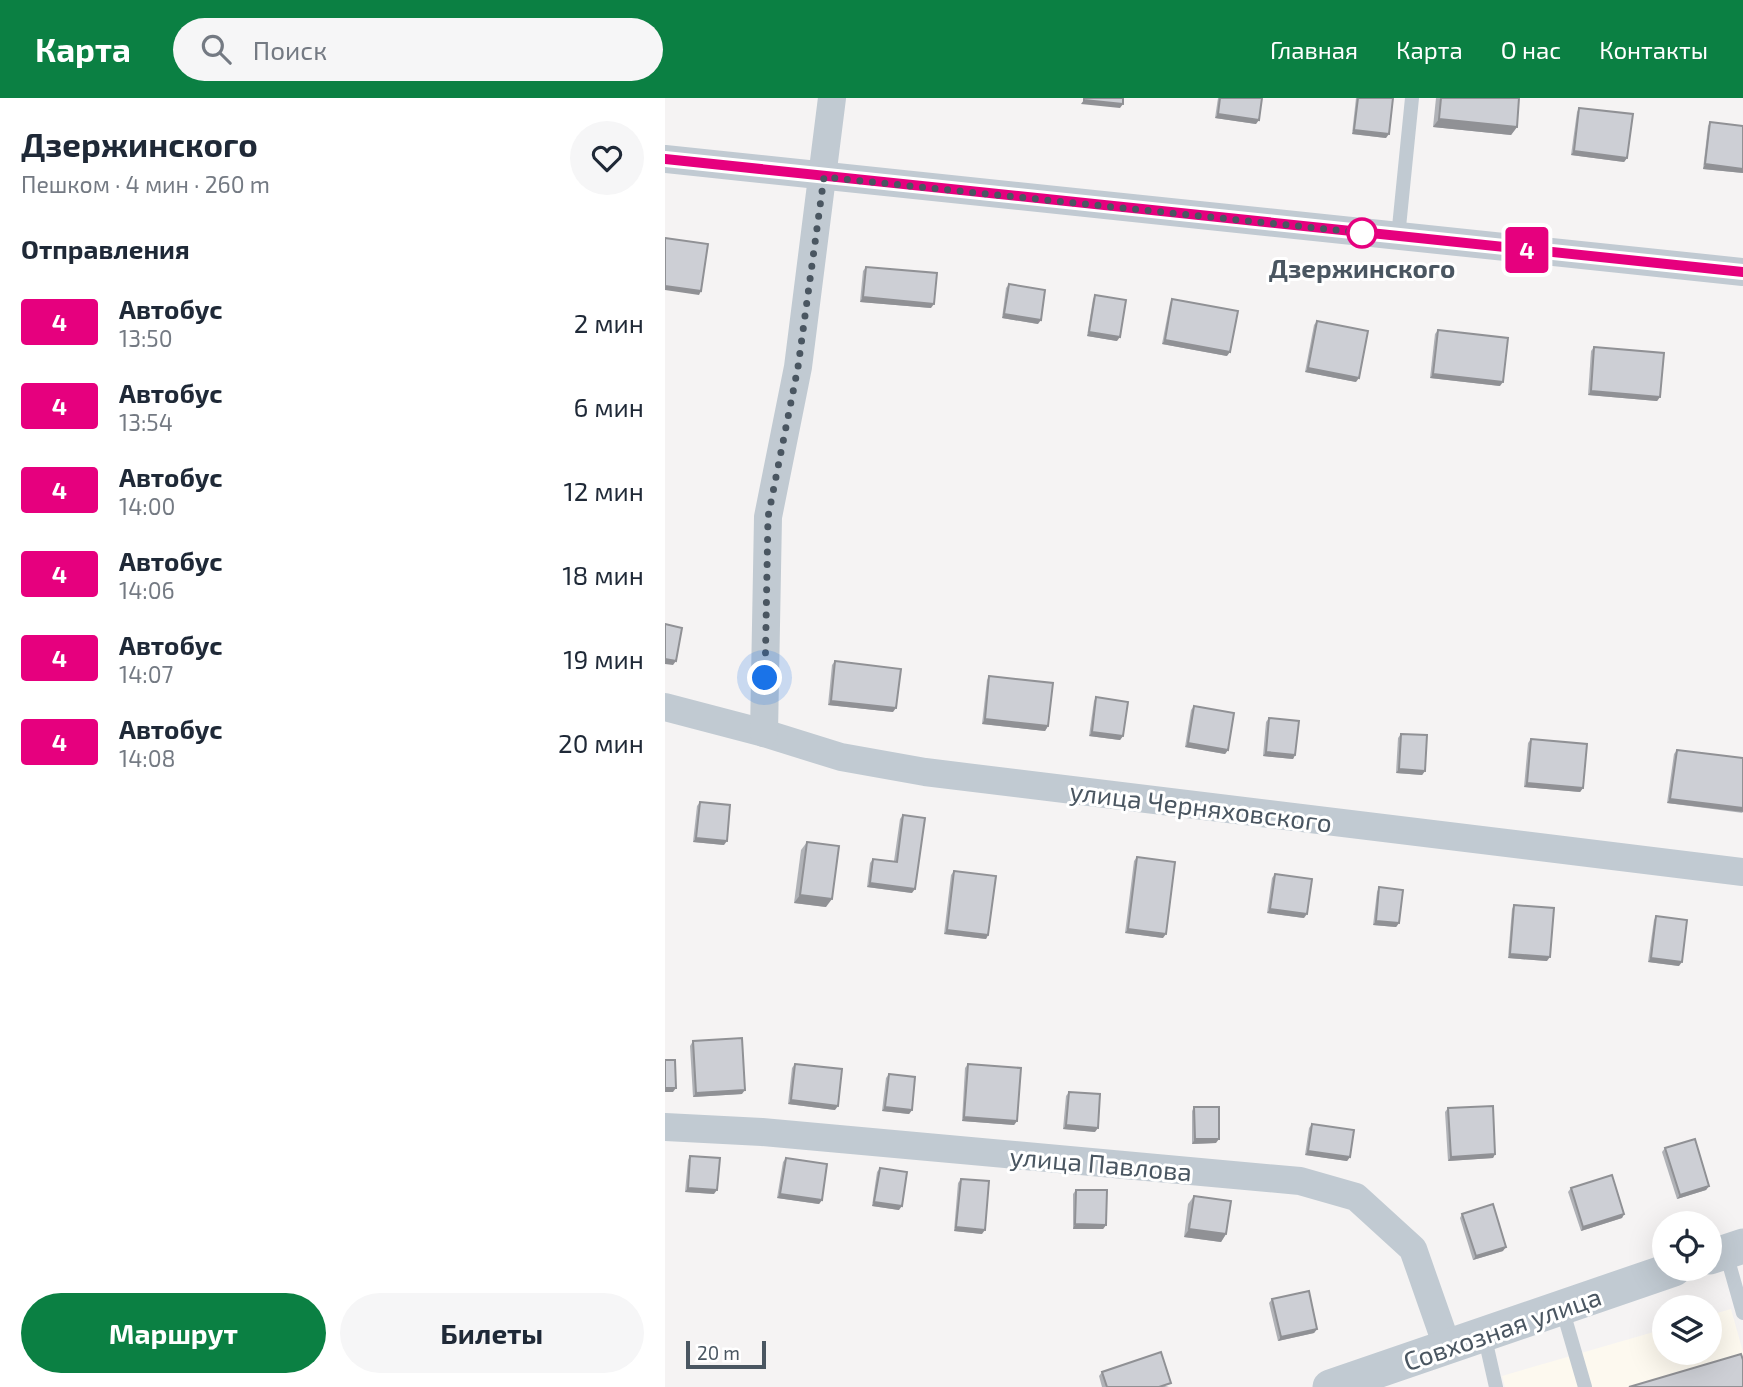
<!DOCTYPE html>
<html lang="ru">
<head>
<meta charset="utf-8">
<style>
  :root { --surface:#fff; --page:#f6f6f7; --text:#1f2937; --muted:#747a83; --accent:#0b8043 }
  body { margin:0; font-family:"Exo 2",sans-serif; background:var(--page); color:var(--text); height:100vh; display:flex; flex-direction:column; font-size:26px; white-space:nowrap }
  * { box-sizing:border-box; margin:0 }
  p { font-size:23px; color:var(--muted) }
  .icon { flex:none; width:38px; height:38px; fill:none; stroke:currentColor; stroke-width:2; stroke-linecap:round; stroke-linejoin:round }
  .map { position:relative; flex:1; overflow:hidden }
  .panel { display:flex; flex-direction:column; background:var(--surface); width:665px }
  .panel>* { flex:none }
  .badge { padding:0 14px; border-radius:5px; font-size:24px; line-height:46px }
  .fabs { position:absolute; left:987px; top:1113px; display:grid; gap:14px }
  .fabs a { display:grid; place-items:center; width:70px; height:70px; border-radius:50%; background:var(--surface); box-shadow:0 7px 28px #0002; font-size:35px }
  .scale { position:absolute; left:21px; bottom:18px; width:80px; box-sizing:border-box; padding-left:7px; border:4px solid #4a5661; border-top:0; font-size:19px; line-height:24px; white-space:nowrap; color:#4a5661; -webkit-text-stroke:5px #fff; paint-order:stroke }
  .you { position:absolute; width:35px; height:35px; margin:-18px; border:5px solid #fff; border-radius:50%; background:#1a73e8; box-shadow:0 0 0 10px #1a73e833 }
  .map>.badge { position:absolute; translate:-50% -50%; box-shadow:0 0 0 4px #fff }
  h2 { padding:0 21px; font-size:26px; line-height:63px }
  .round { display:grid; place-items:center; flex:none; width:74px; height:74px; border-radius:37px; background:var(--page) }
  .headline { display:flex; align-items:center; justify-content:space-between; height:119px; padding:0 21px }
  h1 { font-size:33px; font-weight:700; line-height:52px }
  .primary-button { display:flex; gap:14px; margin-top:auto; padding:14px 21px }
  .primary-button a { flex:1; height:80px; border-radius:42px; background:var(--accent); color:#fff; font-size:28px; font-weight:700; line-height:80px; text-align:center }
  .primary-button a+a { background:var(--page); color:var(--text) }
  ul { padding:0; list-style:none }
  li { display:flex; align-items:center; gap:21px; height:84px; padding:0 21px }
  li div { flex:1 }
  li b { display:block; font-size:26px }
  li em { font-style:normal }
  li .badge { min-width:77px; font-weight:700; text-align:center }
  header { display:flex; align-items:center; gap:42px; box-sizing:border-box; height:98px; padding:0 35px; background:var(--accent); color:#fff }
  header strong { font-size:33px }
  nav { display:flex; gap:38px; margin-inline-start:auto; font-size:24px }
  .search { width:490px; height:63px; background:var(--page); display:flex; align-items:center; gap:18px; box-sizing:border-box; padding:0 24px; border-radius:38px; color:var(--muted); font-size:26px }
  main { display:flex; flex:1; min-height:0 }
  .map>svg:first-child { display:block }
  .commercial { fill:#fdf9ef }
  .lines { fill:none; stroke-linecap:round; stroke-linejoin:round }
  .service { stroke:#c1cad2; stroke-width:14 }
  .minor { stroke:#c1cad2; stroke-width:28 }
  .tertiary { stroke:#c1cad2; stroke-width:35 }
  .wall { fill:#b0b2b7 }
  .shaded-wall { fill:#909195 }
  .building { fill:#cdcfd5; stroke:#909195; stroke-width:2 }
  .line-casing { stroke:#fff; stroke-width:16 }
  .line { stroke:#e6007e; stroke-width:10 }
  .walk { stroke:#4a5661; stroke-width:7; stroke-dasharray:0 12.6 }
  .stop-dot { fill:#fff; stroke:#e6007e; stroke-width:3.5 }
  .labels { text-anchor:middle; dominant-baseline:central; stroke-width:6; stroke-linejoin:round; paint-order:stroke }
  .stop-label { font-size:26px; font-weight:bold; fill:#4a5661; stroke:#fff }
  .street-label { font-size:26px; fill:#4a5661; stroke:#fff }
</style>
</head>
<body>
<header>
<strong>Карта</strong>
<div class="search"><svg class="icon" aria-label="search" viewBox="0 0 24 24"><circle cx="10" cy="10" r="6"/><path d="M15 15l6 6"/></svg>Поиск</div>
<nav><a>Главная</a><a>Карта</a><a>О нас</a><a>Контакты</a></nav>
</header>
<main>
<section class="panel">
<div class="headline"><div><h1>Дзержинского</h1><p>Пешком · 4 мин · 260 m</p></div><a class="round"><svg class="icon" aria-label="heart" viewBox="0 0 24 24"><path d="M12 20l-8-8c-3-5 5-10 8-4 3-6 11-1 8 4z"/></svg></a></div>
<h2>Отправления</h2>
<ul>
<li><span class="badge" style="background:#e6007e;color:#fff">4</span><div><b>Автобус</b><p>13:50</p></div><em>2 мин</em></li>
<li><span class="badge" style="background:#e6007e;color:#fff">4</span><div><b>Автобус</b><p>13:54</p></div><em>6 мин</em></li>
<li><span class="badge" style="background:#e6007e;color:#fff">4</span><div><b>Автобус</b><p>14:00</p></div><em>12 мин</em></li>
<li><span class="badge" style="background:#e6007e;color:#fff">4</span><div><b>Автобус</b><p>14:06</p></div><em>18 мин</em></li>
<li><span class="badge" style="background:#e6007e;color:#fff">4</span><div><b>Автобус</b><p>14:07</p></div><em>19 мин</em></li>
<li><span class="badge" style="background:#e6007e;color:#fff">4</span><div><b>Автобус</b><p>14:08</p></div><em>20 мин</em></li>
</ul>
<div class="primary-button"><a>Маршрут</a><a>Билеты</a></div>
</section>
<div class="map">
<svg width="1078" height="1289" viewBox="0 0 1078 1289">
  <rect width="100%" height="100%" fill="#f5f3f3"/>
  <path class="commercial" d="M1066,1211L1078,1254V1289H840L837,1278L999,1231V1255H1045V1217Z"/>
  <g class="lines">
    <g class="service">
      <path d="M733,139L747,0"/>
      <path d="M1061,1155L1078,1215"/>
      <path d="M897,1210L920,1289"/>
      <path d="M819,1236L831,1289"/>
    </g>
    <g class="minor">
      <path d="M0,61L1078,174"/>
      <path d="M0,609L99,635L176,659L260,674L1078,774"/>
      <path d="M99,635L103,419L133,269L167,0"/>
      <path d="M0,1029L97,1034L635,1083L691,1099L748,1151L782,1248"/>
    </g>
    <g class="tertiary">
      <path d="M1045,1159L1078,1148"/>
      <path d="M665,1289L1009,1171"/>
    </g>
  </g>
  <g class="wall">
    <path d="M553,0H597L591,26L550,20Z"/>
    <path d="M691,0H728L721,40L687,36Z"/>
    <path d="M771,0H854L852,29L846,37L768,29Z"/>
    <path d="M914,10L962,60L959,64L906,57L912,14Z"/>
    <path d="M1045,24L1078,28V75L1038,71L1043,28Z"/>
    <path d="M201,169L266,210L195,204L198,173Z"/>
    <path d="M344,186L373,226L337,220L341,190Z"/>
    <path d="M430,197L452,243L422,238L428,201Z"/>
    <path d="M507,201L562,258L497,246L505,205Z"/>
    <path d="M652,223L691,284L640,274L649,227Z"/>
    <path d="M773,232L835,288L765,280L770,236Z"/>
    <path d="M929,249L995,299L992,303L923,297L926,253Z"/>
    <path d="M170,563L228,614L163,607L167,567Z"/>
    <path d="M324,578L383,628L380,633L317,626L322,582Z"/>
    <path d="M431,599L458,638L455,642L424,638L429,603Z"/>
    <path d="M529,608L563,652L560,656L520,649L526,612Z"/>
    <path d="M604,620L630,657L628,661L598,658L601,624Z"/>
    <path d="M736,636L760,673L757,677L731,675L733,640Z"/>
    <path d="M866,641L918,690L915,694L859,689L863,645Z"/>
    <path d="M1012,652L1078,715L1002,705L1009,656Z"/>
    <path d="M35,704L59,747L28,744L32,708Z"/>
    <path d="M238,717L247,795L202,789L205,765L208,761L229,763L235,721Z"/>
    <path d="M142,744L161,809L129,805L136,752Z"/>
    <path d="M472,759L498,840L460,835L469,763Z"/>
    <path d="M289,773L323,837L321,841L279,836L286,777Z"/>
    <path d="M610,776L639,820L602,815L607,780Z"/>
    <path d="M714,789L734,825L731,829L708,827L712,794Z"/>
    <path d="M849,807L882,863L843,860L847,811Z"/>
    <path d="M991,818L1014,868L983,864L989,822Z"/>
    <path d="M28,943L77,996L28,999L25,948Z"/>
    <path d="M130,966L170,1012L123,1006L127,970Z"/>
    <path d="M303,966L352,1023L349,1027L297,1023L300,970Z"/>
    <path d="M224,976L247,1012L244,1016L217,1013L221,980Z"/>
    <path d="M404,994L430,1034L398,1031L401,998Z"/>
    <path d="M529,1009L551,1045L527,1046V1013Z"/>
    <path d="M783,1010L830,1056L828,1060L783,1063L780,1014Z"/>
    <path d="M647,1026L685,1059L682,1063L640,1057L644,1030Z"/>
    <path d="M1000,1050L1044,1088L1041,1092L1012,1101L997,1054Z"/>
    <path d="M25,1058L49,1096L20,1094L23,1062Z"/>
    <path d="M121,1060L157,1102L154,1106L112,1100L118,1064Z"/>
    <path d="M215,1070L234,1112L207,1108L212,1074Z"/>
    <path d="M296,1081L317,1136L289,1133L293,1085Z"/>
    <path d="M906,1090L959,1116L957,1120L916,1133L903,1094Z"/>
    <path d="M411,1092L441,1127L438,1131H408V1096Z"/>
    <path d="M529,1098L561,1136L556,1144L519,1139L523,1106Z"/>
    <path d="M797,1116L838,1153L808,1162L795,1120Z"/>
    <path d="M607,1201L652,1231L649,1235L613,1243L604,1205Z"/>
    <path d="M437,1274L504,1289H437L434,1278Z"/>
  </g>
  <g class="shaded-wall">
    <path d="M419,2L458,6L455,10L416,6Z"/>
    <path d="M553,16L594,22L591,26L550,20Z"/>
    <path d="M774,21L852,29L846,37L768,29Z"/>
    <path d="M689,32L724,36L721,40L687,36Z"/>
    <path d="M909,53L962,60L959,64L906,57Z"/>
    <path d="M1040,66L1078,71V75L1038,71Z"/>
    <path d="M0,188L36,193L34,197L0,192Z"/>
    <path d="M198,199L269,206L266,210L195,204Z"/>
    <path d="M339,216L376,222L373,226L337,220Z"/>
    <path d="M424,234L455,239L452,243L422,238Z"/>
    <path d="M500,242L565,254L562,258L497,246Z"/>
    <path d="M643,270L694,280L691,284L640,274Z"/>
    <path d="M768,276L838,284L835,288L765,280Z"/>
    <path d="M926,293L995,299L992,303L923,297Z"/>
    <path d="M0,561L11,563L8,567L0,566Z"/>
    <path d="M166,603L231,610L228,614L163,607Z"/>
    <path d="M320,621L383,628L380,633L317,626Z"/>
    <path d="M427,634L458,638L455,642L424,638Z"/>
    <path d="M523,645L563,652L560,656L520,649Z"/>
    <path d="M601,654L630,657L628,661L598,658Z"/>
    <path d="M734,671L760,673L757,677L731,675Z"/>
    <path d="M862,685L918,690L915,694L859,689Z"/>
    <path d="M1005,701L1078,710V714L1002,705Z"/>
    <path d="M31,740L62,743L59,747L28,744Z"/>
    <path d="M205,785L250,791L247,795L202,789Z"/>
    <path d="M135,797L167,801L161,809L129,805Z"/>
    <path d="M605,811L642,816L639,820L602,815Z"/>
    <path d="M711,823L734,825L731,829L708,827Z"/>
    <path d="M463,831L501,836L498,840L460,835Z"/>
    <path d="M282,832L323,837L321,841L279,836Z"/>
    <path d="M845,856L885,859L882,863L843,860Z"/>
    <path d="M986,860L1017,864L1014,868L983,864Z"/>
    <path d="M0,990H11L8,994H0Z"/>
    <path d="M80,992L77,996L28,999L31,995Z"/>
    <path d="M126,1002L173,1008L170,1012L123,1006Z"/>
    <path d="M220,1009L247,1012L244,1016L217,1013Z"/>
    <path d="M299,1019L352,1023L349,1027L297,1023Z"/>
    <path d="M401,1027L433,1030L430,1034L398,1031Z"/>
    <path d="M530,1041H554L551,1045L527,1046Z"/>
    <path d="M643,1053L685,1059L682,1063L640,1057Z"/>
    <path d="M830,1056L828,1060L783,1063L786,1059Z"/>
    <path d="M1044,1088L1041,1092L1012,1101L1015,1097Z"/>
    <path d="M23,1090L52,1092L49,1096L20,1094Z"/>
    <path d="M115,1096L157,1102L154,1106L112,1100Z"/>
    <path d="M209,1104L237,1108L234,1112L207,1108Z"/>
    <path d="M959,1116L957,1120L916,1133L918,1129Z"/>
    <path d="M410,1126L441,1127L438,1131H408Z"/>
    <path d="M291,1129L320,1132L317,1136L289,1133Z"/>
    <path d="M524,1131L561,1136L556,1144L519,1139Z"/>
    <path d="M841,1149L838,1153L808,1162L811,1158Z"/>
    <path d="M652,1231L649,1235L613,1243L616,1239Z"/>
  </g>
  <g class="building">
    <path d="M419,0H458V6L419,2Z"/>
    <path d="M555,0H597L594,22L553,16Z"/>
    <path d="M693,0H728L724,36L689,32Z"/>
    <path d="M776,0H854L852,29L774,21Z"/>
    <path d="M914,10L968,16L962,60L909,53Z"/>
    <path d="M1045,24L1078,28V71L1040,66Z"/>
    <path d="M0,140L43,146L36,193L0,188Z"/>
    <path d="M201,169L272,175L269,206L198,199Z"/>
    <path d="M344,186L380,192L376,222L339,216Z"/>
    <path d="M430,197L461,202L455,239L424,234Z"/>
    <path d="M507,201L573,213L565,254L500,242Z"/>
    <path d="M652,223L703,233L694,280L643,270Z"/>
    <path d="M773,232L843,240L838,284L768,276Z"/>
    <path d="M929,249L999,255L995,299L926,293Z"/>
    <path d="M0,526L17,530L11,563L0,561Z"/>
    <path d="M170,563L236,571L231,610L166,603Z"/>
    <path d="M324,578L388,585L383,628L320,621Z"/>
    <path d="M431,599L463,604L458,638L427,634Z"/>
    <path d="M529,608L569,615L563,652L523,645Z"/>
    <path d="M604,620L634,623L630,657L601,654Z"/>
    <path d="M736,636L762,637L760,673L734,671Z"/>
    <path d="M866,641L922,646L918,690L862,685Z"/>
    <path d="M1012,652L1078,660V710L1005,701Z"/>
    <path d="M35,704L65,707L62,743L31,740Z"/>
    <path d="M238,717L260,720L250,791L205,785L208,761L232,764Z"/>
    <path d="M142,744L174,748L167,801L135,797Z"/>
    <path d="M472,759L510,764L501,836L463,831Z"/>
    <path d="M289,773L331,778L323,837L282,832Z"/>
    <path d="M610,776L647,781L642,816L605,811Z"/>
    <path d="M714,789L738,792L734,825L711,823Z"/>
    <path d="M849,807L889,810L885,859L845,856Z"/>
    <path d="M991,818L1022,822L1017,864L986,860Z"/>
    <path d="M77,940L80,992L31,995L28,943Z"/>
    <path d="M0,962H10L11,990H0Z"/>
    <path d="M130,966L177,971L173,1008L126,1002Z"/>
    <path d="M303,966L356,970L352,1023L299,1019Z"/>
    <path d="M224,976L250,979L247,1012L220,1009Z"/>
    <path d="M404,994L435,996L433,1030L401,1027Z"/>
    <path d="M828,1008L830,1056L786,1059L783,1010Z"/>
    <path d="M529,1009H554V1041H530Z"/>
    <path d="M647,1026L689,1032L685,1059L643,1053Z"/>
    <path d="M1030,1041L1044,1088L1015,1097L1000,1050Z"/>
    <path d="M25,1058L55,1060L52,1092L23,1090Z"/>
    <path d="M121,1060L162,1066L157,1102L115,1096Z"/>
    <path d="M215,1070L242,1074L237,1108L209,1104Z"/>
    <path d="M947,1077L959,1116L918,1129L906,1090Z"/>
    <path d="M296,1081L324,1083L320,1132L291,1129Z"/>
    <path d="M411,1092H442L441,1127L410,1126Z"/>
    <path d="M529,1098L566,1103L561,1136L524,1131Z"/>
    <path d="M828,1106L841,1149L811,1158L797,1116Z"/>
    <path d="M644,1193L652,1231L616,1239L607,1201Z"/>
    <path d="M496,1254L506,1285L494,1289H442L437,1274Z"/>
    <path d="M1076,1256L1078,1262V1289H964Z"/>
  </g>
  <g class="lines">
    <g class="line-casing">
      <path id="line" d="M0,61L1078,174"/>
    </g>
    <use href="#line" class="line"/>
    <path class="walk" d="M100,580L103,419L133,269L159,79L700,135H697"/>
  </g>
  <circle class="stop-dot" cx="697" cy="135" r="14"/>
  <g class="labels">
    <g class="stop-label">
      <text x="697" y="169">Дзержинского</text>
    </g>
    <g class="street-label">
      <text transform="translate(536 708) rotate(7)">улица Черняховского</text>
      <text transform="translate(436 1065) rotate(5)">улица Павлова</text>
      <text transform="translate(837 1230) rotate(-19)">Совхозная улица</text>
    </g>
  </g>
</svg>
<div class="fabs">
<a><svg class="icon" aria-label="locate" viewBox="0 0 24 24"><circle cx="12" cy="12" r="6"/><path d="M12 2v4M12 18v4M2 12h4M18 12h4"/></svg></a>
<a><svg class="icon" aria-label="layers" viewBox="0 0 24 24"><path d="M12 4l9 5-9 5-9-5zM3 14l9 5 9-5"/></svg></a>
</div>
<div class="scale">20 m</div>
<div class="you" style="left:100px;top:580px"></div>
<b class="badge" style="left:862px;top:152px;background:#e6007e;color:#fff">4</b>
</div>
</main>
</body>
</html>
